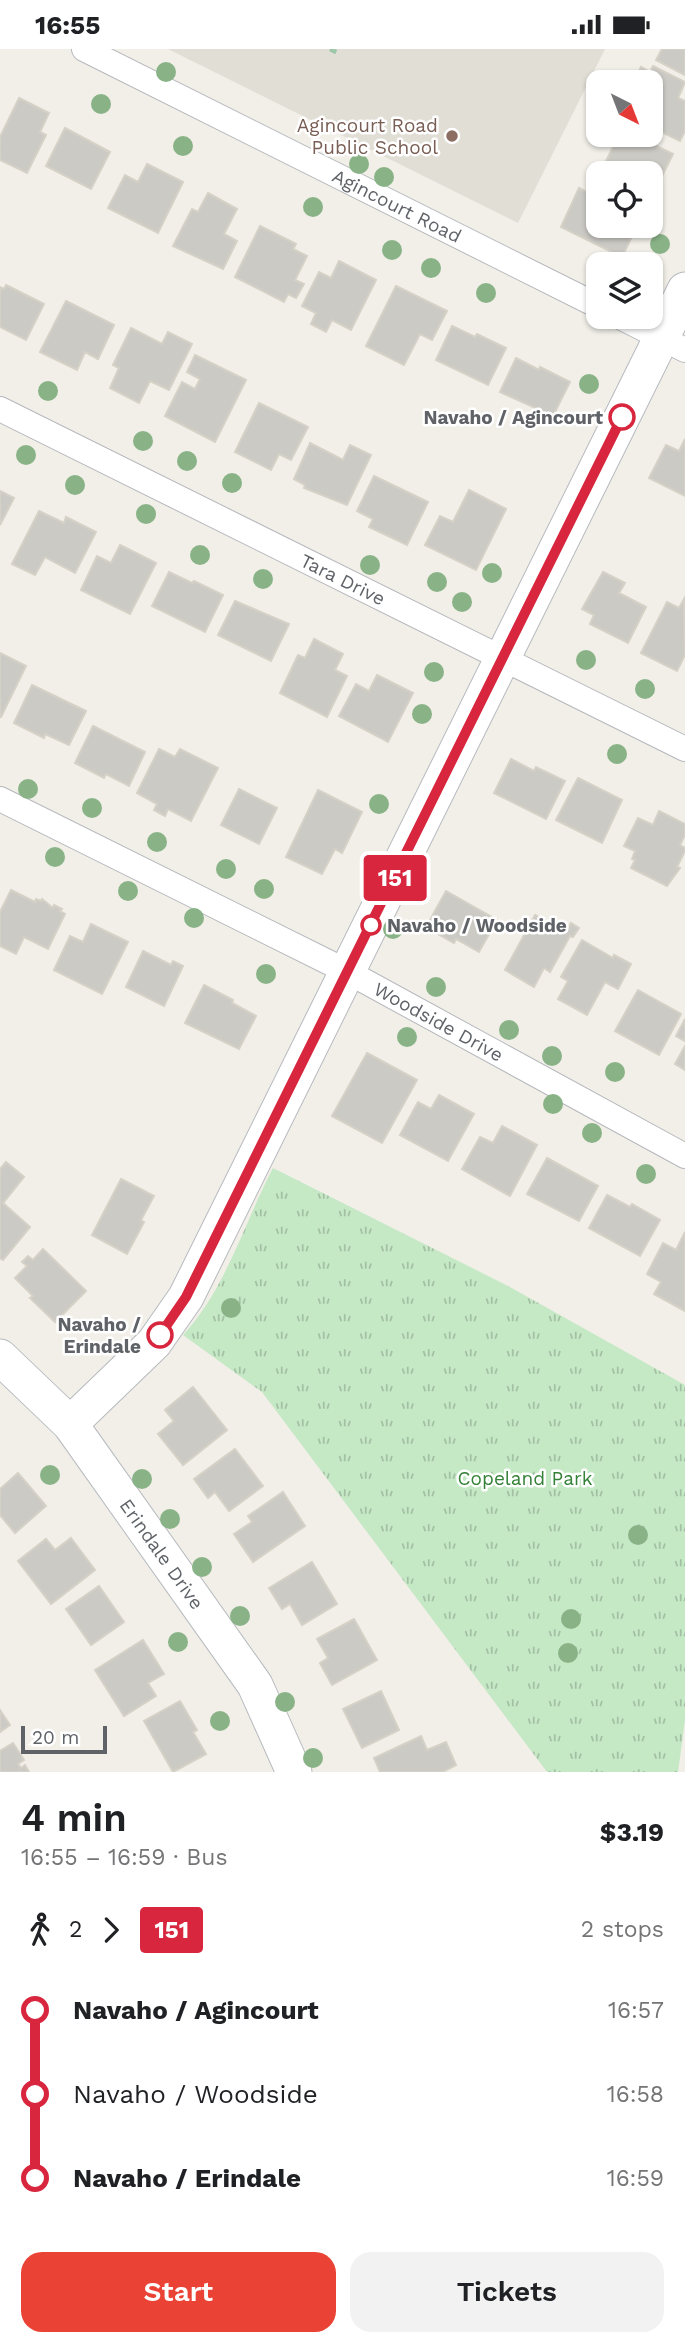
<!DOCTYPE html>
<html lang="en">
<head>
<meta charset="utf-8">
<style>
  :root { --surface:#fff; --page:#f2f2f2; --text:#202124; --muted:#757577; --accent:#ea4335 }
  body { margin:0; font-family:"Work Sans",sans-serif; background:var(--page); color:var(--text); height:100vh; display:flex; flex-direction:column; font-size:26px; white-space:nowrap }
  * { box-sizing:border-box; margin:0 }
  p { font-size:23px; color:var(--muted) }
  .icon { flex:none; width:38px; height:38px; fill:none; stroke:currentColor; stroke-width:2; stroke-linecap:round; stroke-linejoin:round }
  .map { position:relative; height:1723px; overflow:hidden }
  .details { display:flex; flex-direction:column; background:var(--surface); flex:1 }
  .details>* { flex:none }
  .badge { padding:0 14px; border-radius:5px; font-size:24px; line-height:46px }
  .needle { width:46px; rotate:138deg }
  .tools { position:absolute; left:586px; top:21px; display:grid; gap:14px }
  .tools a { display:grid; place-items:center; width:77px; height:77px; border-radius:14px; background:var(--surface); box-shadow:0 2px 5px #0004; font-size:35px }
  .scale { position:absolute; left:21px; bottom:18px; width:86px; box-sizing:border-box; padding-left:7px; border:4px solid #5f6368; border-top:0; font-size:19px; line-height:24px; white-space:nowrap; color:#5f6368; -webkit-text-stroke:5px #fff; paint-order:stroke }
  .map>.badge { position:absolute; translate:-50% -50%; box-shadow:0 0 0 4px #fff }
  .legs { display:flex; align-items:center; gap:10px; height:77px; padding:0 21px; font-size:23px }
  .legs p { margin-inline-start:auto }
  .headline { display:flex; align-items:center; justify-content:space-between; height:119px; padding:0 21px }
  h1 { font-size:38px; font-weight:600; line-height:52px }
  .button { display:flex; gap:14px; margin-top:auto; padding:14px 21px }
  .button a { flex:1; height:80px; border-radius:21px; background:var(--accent); color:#fff; font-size:28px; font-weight:600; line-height:80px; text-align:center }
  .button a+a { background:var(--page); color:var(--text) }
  ul { padding:0 21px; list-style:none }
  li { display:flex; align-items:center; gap:24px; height:84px; font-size:26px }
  li i { display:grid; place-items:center; width:10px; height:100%; margin:0 9px; background:currentColor }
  li i::after { content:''; width:18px; height:18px; margin:-9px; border:5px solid; border-radius:50%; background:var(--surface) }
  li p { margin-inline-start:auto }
  li:first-child i { background:linear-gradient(#0000 50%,currentColor 0) }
  li:last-child i { background:linear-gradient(currentColor 50%,#0000 0) }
  .status { display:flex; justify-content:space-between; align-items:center; height:49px; padding:0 35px; background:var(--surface); direction:ltr }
  .status svg { height:19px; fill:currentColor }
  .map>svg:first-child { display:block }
  .education { fill:#e1ded6 }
  .park { fill:url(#park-tufts) }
  .building { fill:#cccac5; stroke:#d6d1c6; stroke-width:2 }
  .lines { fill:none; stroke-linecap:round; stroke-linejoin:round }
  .street-casing { stroke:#b5b8bc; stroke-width:26 }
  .secondary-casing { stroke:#b6babf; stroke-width:37 }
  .path { stroke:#9cc7a9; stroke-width:4.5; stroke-dasharray:7 3.5; stroke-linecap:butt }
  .street { stroke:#fff; stroke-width:24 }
  .secondary { stroke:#fff; stroke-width:35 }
  .tree { fill:#89b387 }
  .line-1-casing { stroke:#fff; stroke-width:16 }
  .line-1 { stroke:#d7263d; stroke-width:10 }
  .education-dot { fill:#8d6e63; stroke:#fff; stroke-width:2.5 }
  .stop-1-dot { fill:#fff; stroke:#d7263d; stroke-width:3.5 }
  .labels { text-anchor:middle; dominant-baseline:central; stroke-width:5; stroke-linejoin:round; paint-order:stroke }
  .education-label { font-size:19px; fill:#785e54; stroke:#fff; text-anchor:end }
  .street-label { font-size:19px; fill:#5f6368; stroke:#fff }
  .stop-label { font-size:19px; font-weight:bold; fill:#5f6368; stroke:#fff; text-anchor:end }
  .park-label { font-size:19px; fill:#348238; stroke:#fff }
</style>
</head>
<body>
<div class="status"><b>16:55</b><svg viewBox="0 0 49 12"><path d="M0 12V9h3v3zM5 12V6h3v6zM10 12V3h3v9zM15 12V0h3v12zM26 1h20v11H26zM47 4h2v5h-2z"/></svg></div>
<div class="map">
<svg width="685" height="1723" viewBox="0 0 685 1723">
  <defs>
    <pattern id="park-tufts" width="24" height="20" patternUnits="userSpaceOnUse" patternTransform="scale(1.75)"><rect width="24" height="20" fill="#c5e8c5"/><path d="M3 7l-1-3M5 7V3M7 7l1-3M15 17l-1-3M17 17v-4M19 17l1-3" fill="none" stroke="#a3c0a4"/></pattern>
  </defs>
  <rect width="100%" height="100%" fill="#f1efe8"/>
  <path class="education" d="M168,0H605L518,174Z"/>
  <path class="park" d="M273,1119L508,1237L685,1336V1671L678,1723H547L262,1343L183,1286C226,1240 244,1174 273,1119Z"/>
  <g class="building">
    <path d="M662,0H685V26L656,11Z"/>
    <path d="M653,17L685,33L678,49L685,52V82L680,92L651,78V33H645L646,31L637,26L641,18L650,23Z"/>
    <path d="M19,49L49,64L40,83L46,86L27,124L0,111V88Z"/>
    <path d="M65,79L110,103L91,140L46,117Z"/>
    <path d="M634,86L673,105L651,149V124H600L617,90L629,96Z"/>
    <path d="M147,115L183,133L158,184L108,159L125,126L138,133Z"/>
    <path d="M579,139L598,149V177H637L622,208L561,178Z"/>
    <path d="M208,144L237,160L224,185L237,192L223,220L173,197L192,160L198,163Z"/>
    <path d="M260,177L296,195L293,200L307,207L295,231L304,235L296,249L288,245L284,253L235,228Z"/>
    <path d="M339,212L376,231L351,281L332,271L326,283L311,275L316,264L302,257L319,223L331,229Z"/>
    <path d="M6,236L44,255L26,291L0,278V238L4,240Z"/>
    <path d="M396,237L447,262L432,291L420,285L404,316L366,297Z"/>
    <path d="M66,252L114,276L98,310L85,303L77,321L40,303Z"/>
    <path d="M452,277L475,288L477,285L506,299L488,336L436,311Z"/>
    <path d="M131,279L162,295L168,283L192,295L169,341L150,332L139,354L110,339L119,319L113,316Z"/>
    <path d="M195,306L246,331L215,393L165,367L182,333L195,340L200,330L187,323Z"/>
    <path d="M516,309L539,321L540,318L570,333L553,367L500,343Z"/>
    <path d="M259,354L308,378L291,411L279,405L271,421L235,403Z"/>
    <path d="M685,390V447L649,429L666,396L679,402Z"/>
    <path d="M310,394L343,411L350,396L371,406L347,456L304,439L305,436L294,430Z"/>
    <path d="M374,427L428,453L407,496L369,478L373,470L357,462Z"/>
    <path d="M469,441L506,460L476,521L425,496L440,467L453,473Z"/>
    <path d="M0,442L14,449L0,476Z"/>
    <path d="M39,462L64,474L66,468L96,483L75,524L45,508L35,526L12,515Z"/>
    <path d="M120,496L156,514L130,565L81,541L97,507L111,514Z"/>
    <path d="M169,523L192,534L194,532L223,546L205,583L152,557Z"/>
    <path d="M603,523L625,534L619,544L646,558L628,594L590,575L594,566L582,560Z"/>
    <path d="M684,550L685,606L677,622L641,604L667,553L679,559Z"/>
    <path d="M235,552L289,575L271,612L218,586Z"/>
    <path d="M314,590L343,605L335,621L347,627L327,668L280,644L298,606L305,609Z"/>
    <path d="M0,604L26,617L1,668H0Z"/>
    <path d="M377,626L413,644L388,693L339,667L356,635L369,642Z"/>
    <path d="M32,636L86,662L69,696L45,685L44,689L14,674Z"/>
    <path d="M93,677L145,703L129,737L106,725L104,729L75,714Z"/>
    <path d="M159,700L175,708L180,700L218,719L191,772L168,760L165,767L154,761L157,755L137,744Z"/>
    <path d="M511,710L534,722L536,718L565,732L546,770L494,744Z"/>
    <path d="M578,729L622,751L602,794L556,771Z"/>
    <path d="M239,740L277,759L259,795L221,776Z"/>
    <path d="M318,741L362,763L342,804L335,800L322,825L286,808Z"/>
    <path d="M659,762L685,775V786L680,796L685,799V802L677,818L680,819L667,837L631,819L635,811L632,810L635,802L624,797L638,769L653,776Z"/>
    <path d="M11,841L35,853L36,850L41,852L42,850L53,859L54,856L62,860L60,862L65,865L48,900L24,888L16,905L0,897V863Z"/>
    <path d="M446,842L497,871L479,903L456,890L454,894L426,878Z"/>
    <path d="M535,866L566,883L571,874L579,879L573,888L570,887L550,923L544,919L534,938L505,921Z"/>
    <path d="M91,875L128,893L102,945L54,921L70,887L83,893Z"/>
    <path d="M582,891L613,909L614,906L631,915L618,940L605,933L587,966L558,950L568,932L561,928Z"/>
    <path d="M143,902L171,916L173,912L183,917L164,957L126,938Z"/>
    <path d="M204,936L233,951L232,954L256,967L239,1000L185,974Z"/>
    <path d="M638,941L681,965L659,1006L615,982Z"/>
    <path d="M685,970V992L676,987Z"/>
    <path d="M685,997V1021L675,1015Z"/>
    <path d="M367,1004L417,1031L382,1094L332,1067Z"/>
    <path d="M439,1046L474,1065L448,1112L400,1086L418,1053L431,1060Z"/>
    <path d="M502,1077L537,1096L510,1147L462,1120L480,1088L493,1094Z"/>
    <path d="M547,1109L598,1137L579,1172L527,1145Z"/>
    <path d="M6,1113L24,1128L3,1154L30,1178L3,1211L0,1209V1120Z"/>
    <path d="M121,1130L154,1147L141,1171L144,1173L127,1205L92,1186Z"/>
    <path d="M607,1146L630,1158L632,1155L660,1171L640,1207L589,1179Z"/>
    <path d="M685,1183V1262L654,1245L661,1233L647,1225L663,1194L676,1201Z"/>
    <path d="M43,1200L86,1242L55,1273L30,1249L33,1247L15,1229L27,1217L22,1213L28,1207L33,1211Z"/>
    <path d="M193,1338L227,1381L183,1416L158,1385L174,1372L165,1361Z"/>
    <path d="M235,1400L263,1437L229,1462L215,1443L208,1449L194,1430Z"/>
    <path d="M18,1424L46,1457L15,1484L0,1466V1440Z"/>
    <path d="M283,1443L305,1477L253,1513L234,1485L252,1473L248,1467Z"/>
    <path d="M71,1489L95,1521L51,1555L18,1512L46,1490L55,1501Z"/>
    <path d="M312,1513L337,1555L302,1576L290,1555L282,1560L269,1539Z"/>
    <path d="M99,1537L124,1573L91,1596L66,1560Z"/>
    <path d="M354,1570L377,1611L332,1636L320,1614L328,1609L317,1590Z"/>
    <path d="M143,1591L164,1625L148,1634L156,1647L124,1667L95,1621Z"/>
    <path d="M381,1642L399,1681L362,1699L343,1660Z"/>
    <path d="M180,1652L197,1681L193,1683L206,1705L173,1723L144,1672Z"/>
    <path d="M0,1661L10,1676L0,1683Z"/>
    <path d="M421,1687L427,1701L446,1693L456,1716L443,1723H380L374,1709Z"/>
    <path d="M13,1694L24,1711L18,1715L21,1719L25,1716L29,1723H0V1702Z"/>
  </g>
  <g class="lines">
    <g class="street-casing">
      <g id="street">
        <path id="s1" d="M84,0L598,257"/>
        <path d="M620,268L685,301"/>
        <path id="s2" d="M0,360L685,700"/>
        <path id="s3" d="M0,750L348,923L685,1107"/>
      </g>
    </g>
    <g class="secondary-casing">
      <g id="secondary">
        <path id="s4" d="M0,1308L70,1375L255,1636L294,1723"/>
        <path d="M70,1375L154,1294L186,1248L685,241"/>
      </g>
    </g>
    <path class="path" d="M330,0L338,4"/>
    <use href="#street" class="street"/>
    <use href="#secondary" class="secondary"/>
  </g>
  <g class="tree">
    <circle cx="166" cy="23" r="10"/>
    <circle cx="101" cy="55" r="10"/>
    <circle cx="183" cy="97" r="10"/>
    <circle cx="359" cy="115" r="10"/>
    <circle cx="384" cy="128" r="10"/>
    <circle cx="313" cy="158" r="10"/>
    <circle cx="660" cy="195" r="10"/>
    <circle cx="392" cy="201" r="10"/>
    <circle cx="431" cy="219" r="10"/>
    <circle cx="486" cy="244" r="10"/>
    <circle cx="589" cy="335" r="10"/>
    <circle cx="48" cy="342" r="10"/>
    <circle cx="143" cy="392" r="10"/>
    <circle cx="26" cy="406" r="10"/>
    <circle cx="187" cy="412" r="10"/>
    <circle cx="232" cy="434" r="10"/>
    <circle cx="75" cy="436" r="10"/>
    <circle cx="146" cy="465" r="10"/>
    <circle cx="200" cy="506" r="10"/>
    <circle cx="370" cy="516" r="10"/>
    <circle cx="492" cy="524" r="10"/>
    <circle cx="263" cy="530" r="10"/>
    <circle cx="437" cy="533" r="10"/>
    <circle cx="462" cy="553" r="10"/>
    <circle cx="586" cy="611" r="10"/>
    <circle cx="434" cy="623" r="10"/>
    <circle cx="645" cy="640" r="10"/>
    <circle cx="422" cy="665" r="10"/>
    <circle cx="617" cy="705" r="10"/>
    <circle cx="28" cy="740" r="10"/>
    <circle cx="379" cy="755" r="10"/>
    <circle cx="92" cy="759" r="10"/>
    <circle cx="157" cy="793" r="10"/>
    <circle cx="55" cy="808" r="10"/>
    <circle cx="226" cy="820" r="10"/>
    <circle cx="264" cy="840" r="10"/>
    <circle cx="128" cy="842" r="10"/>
    <circle cx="194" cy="869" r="10"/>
    <circle cx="393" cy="880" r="10"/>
    <circle cx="266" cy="925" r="10"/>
    <circle cx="436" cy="938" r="10"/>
    <circle cx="509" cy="981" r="10"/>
    <circle cx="407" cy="988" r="10"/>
    <circle cx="552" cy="1007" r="10"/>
    <circle cx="615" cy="1023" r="10"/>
    <circle cx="553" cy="1055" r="10"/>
    <circle cx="592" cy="1084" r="10"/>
    <circle cx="646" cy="1125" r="10"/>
    <circle cx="231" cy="1259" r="10"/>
    <circle cx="50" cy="1426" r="10"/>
    <circle cx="142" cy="1430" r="10"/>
    <circle cx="170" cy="1470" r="10"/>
    <circle cx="638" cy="1486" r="10"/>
    <circle cx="202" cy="1518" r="10"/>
    <circle cx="240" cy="1567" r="10"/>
    <circle cx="571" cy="1570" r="10"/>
    <circle cx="178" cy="1593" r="10"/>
    <circle cx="568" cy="1604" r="10"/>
    <circle cx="285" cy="1653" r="10"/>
    <circle cx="220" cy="1672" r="10"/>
    <circle cx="313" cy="1709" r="10"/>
  </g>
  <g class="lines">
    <g class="line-1-casing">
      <path id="line-1" d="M160,1286L186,1248L622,368"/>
    </g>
    <use href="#line-1" class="line-1"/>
  </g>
  <circle class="education-dot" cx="452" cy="87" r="7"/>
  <g class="stop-1-dot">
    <circle cx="622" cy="368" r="12"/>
    <circle cx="371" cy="876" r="9"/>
    <circle cx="160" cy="1286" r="12"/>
  </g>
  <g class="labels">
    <g class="education-label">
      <text x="438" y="76">Agincourt Road<tspan x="438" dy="22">Public School</tspan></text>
    </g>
    <g class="street-label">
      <text stroke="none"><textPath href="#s1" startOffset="350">Agincourt Road</textPath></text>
      <text stroke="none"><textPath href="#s2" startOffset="383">Tara Drive</textPath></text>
      <text stroke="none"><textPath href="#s3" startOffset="492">Woodside Drive</textPath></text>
      <text stroke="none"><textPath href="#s4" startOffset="256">Erindale Drive</textPath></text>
    </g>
    <g class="stop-label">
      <text x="603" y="368">Navaho / Agincourt</text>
      <text x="387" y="876" text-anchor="start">Navaho / Woodside</text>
      <text x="141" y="1275">Navaho /<tspan x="141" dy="22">Erindale</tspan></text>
    </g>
    <g class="park-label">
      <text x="525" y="1429">Copeland Park</text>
    </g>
  </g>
</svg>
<div class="tools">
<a><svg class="needle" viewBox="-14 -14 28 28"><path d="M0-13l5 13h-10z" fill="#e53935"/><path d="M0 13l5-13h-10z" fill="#757577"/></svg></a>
<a><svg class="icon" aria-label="locate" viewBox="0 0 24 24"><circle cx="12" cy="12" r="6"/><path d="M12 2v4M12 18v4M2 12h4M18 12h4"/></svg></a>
<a><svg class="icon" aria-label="layers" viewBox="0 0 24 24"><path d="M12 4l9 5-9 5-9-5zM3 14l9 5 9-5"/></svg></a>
</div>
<div class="scale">20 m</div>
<b class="badge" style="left:395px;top:829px;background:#d7263d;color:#fff">151</b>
</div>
<section class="details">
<div class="headline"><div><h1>4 min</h1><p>16:55 – 16:59 · Bus</p></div><b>$3.19</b></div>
<div class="legs"><svg class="icon" aria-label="walk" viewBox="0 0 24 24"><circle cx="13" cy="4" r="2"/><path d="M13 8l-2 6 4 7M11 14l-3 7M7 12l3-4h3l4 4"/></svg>2<svg class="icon" aria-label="forward" viewBox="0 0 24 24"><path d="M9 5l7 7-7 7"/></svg><b class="badge" style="background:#d7263d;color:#fff">151</b><p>2 stops</p></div>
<ul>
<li><i style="color:#d7263d"></i><b>Navaho / Agincourt</b><p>16:57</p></li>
<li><i style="color:#d7263d"></i><span>Navaho / Woodside</span><p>16:58</p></li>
<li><i style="color:#d7263d"></i><b>Navaho / Erindale</b><p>16:59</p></li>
</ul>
<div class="button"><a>Start</a><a>Tickets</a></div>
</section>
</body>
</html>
